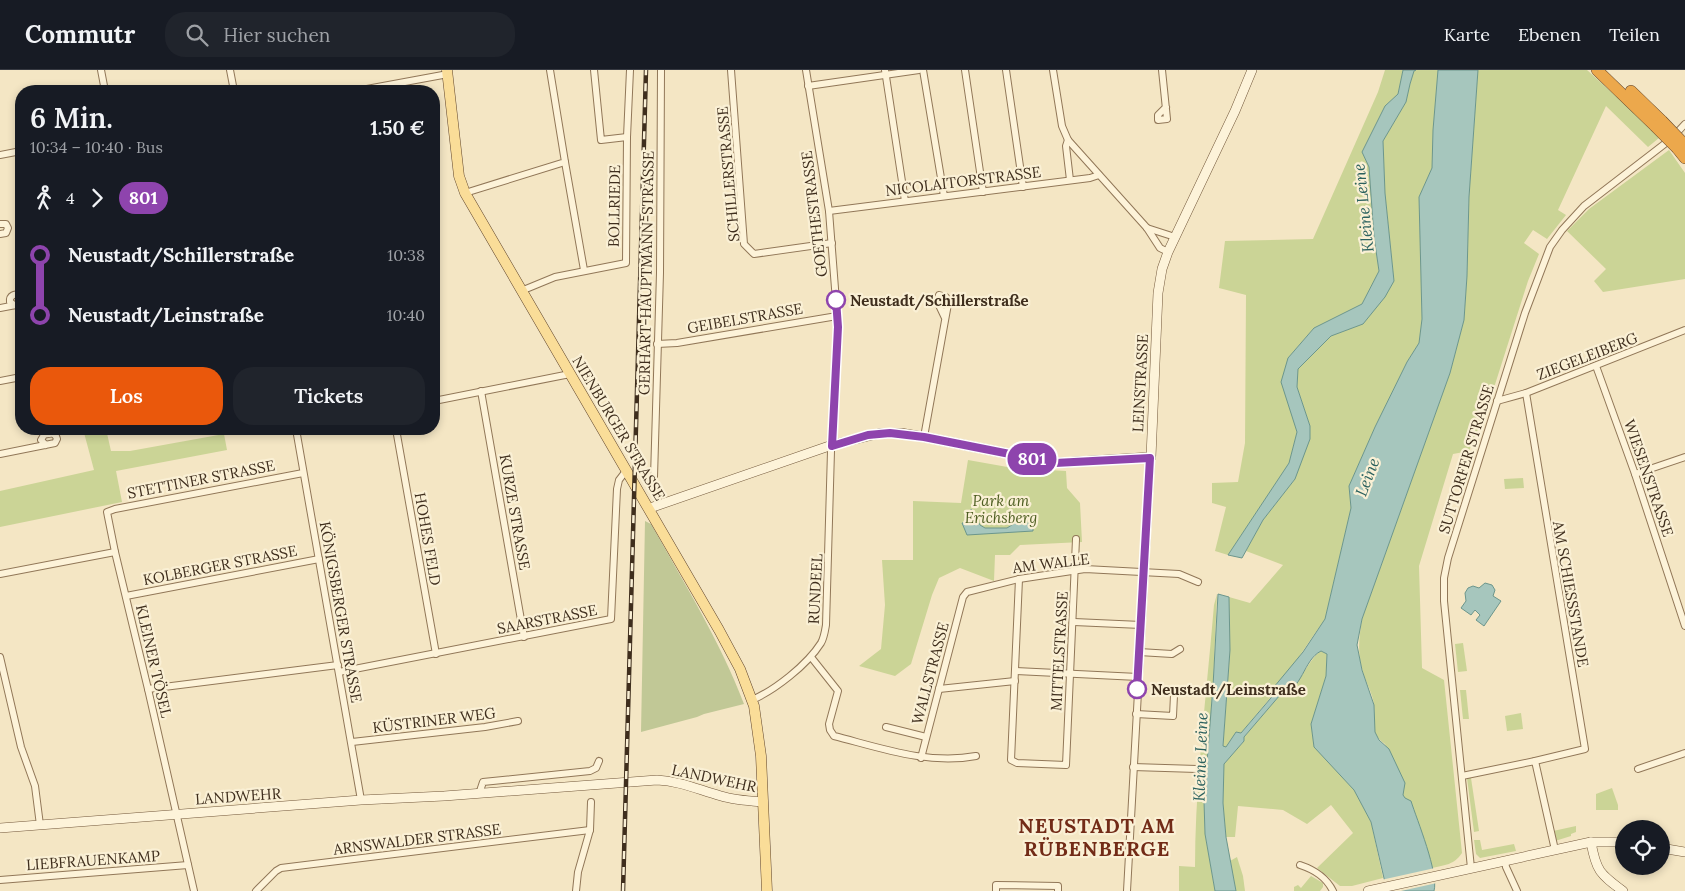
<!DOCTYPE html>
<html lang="de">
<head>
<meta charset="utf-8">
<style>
  :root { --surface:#171b24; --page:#20242c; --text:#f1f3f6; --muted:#9ea1a6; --line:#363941; --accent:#ea580c }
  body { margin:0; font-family:Lora,serif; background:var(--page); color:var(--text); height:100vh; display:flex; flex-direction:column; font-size:19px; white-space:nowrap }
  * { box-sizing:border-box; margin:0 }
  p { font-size:16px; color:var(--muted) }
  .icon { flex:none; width:28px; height:28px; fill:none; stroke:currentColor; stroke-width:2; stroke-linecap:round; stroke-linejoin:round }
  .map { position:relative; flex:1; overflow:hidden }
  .side { position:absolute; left:15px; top:15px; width:425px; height:350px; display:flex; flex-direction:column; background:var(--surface); border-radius:20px; box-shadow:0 2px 8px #0003 }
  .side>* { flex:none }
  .badge { padding:0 10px; border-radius:16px; font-size:18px; line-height:32px }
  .tools { position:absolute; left:1615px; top:750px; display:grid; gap:10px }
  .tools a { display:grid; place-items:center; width:55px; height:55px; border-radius:50%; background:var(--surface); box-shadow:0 2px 8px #0003; font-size:25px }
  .map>.badge { position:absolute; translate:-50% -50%; box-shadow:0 0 0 2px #fff }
  .legs { display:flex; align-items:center; gap:8px; height:55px; padding:0 15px; font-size:16px }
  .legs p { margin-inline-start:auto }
  .head { display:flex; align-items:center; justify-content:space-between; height:85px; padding:0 15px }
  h1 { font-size:28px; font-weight:600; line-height:38px }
  .action { display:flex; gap:10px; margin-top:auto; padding:10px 15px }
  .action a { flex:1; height:58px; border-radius:20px; background:var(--accent); color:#fff; font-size:20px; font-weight:600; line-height:58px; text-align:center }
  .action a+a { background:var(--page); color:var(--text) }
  ul { padding:0 15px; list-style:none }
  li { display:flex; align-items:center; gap:18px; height:60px; font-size:19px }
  li i { display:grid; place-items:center; width:8px; height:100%; margin:0 6px; background:currentColor }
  li i::after { content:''; width:12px; height:12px; margin:-6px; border:4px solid; border-radius:50%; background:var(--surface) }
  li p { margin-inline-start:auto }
  li:first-child i { background:linear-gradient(#0000 50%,currentColor 0) }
  li:last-child i { background:linear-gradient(currentColor 50%,#0000 0) }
  header { display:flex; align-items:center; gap:30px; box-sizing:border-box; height:70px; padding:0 25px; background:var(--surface); border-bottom:1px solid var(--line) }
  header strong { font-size:24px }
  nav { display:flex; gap:28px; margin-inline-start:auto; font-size:18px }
  .search { width:350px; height:45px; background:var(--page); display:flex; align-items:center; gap:12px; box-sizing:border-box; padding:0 18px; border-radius:20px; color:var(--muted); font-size:19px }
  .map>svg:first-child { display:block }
  .green { fill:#cbd496 }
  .cemetery { fill:#c1c896 }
  .water { fill:#a6c6bd; stroke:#6c968c }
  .pier { fill:#f4e6c4 }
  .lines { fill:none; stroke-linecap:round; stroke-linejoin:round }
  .street-casing { stroke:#917758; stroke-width:8 }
  .secondary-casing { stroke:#73583b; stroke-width:10 }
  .primary-casing { stroke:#5f442c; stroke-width:11 }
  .highway-casing { stroke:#5f442c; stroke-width:12 }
  .street { stroke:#fdf3d9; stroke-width:6 }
  .secondary { stroke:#fdf3d9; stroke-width:9 }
  .primary { stroke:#fadd98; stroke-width:10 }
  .highway { stroke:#eca84c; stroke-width:11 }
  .rail-casing { stroke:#3f2e1d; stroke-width:4.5 }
  .rail { stroke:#faf0d5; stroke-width:2.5; stroke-dasharray:8; stroke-linecap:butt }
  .highway-bridge-casing { stroke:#5f442c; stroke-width:12; stroke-linecap:butt }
  .highway-bridge { stroke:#eca84c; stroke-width:11 }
  .line-1-casing { stroke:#fff; stroke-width:11 }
  .line-1 { stroke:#8e44ad; stroke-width:8 }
  .stop-1-dot { fill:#fff; stroke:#8e44ad; stroke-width:2.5 }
  .labels { text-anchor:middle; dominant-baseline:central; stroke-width:4.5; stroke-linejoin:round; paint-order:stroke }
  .street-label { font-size:15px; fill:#3f2e1d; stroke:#faf0d5 }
  .stop-label { font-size:15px; font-weight:bold; fill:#3f2e1d; stroke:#faf0d5; text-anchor:start }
  .park-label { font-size:15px; font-style:italic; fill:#4e5e21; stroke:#faf0d5 }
  .water-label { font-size:16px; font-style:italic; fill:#2b615e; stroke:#faf0d5 }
  .district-label { font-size:20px; font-weight:bold; letter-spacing:1px; fill:#722b17; stroke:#faf0d5 }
</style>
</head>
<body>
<header>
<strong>Commutr</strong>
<div class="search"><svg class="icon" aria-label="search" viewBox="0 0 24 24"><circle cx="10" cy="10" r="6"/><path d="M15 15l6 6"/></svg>Hier suchen</div>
<nav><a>Karte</a><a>Ebenen</a><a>Teilen</a></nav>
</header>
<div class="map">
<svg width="1685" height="821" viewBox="0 0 1685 821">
  <rect width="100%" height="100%" fill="#f4e6c4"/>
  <g class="green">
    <path d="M1385,0H1403L1398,24L1385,36L1362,82L1369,97L1374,167L1379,201L1362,234L1314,258L1288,288L1291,339L1297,362L1289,393L1228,485L1215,481L1226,437L1212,433V413L1238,412L1245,373L1246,225L1219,218L1225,171L1313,169L1378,22Z"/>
    <path d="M1416,0H1438L1433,60L1432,98L1419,127L1422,249L1419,273L1407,292L1375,357L1349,416L1351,438L1325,549L1313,566L1276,621L1241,663L1236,662L1226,677H1223L1230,580L1229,527L1250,533L1283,495L1246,481L1263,450L1295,409L1310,356L1297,317L1298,299L1331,266L1363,254L1394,211L1385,123L1383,71L1406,32L1410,14L1414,1Z"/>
    <path d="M1478,0H1587L1629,38L1659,68L1648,77L1606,36L1558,140L1566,145L1547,169L1533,160L1524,173L1539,184L1528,211L1491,327L1469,381L1453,384L1419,496L1422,598L1444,610L1462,783C1454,795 1445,795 1432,798L1403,725V719L1385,674C1368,662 1376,652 1374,635C1373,624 1366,613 1363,602C1357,583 1359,568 1362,549L1450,303L1464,250L1467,206L1469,127Z"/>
    <path d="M1669,80L1685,103V209L1603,222L1594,211L1606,199L1567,161L1589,139Z"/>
    <path d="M83,359H106L111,381H130L224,364L227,380L116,401L122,432L0,457V421L94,400Z"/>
    <path d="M968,390L1013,398L1066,401L1067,418L1080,433L1082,472L1020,475L1010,485H995L994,511L960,498L939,508L932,525L911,594L895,606L859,596L881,579L885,535L882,490H913V431L961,433Z"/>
    <path d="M1523,408L1524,418L1505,419L1504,409Z"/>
    <path d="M1217,524L1213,616L1204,731L1205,764L1215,821H1179V796L1195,797C1195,711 1207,621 1214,535Z"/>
    <path d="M1463,573L1467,601L1458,602L1455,574Z"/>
    <path d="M1321,581L1327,584L1326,606L1311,654L1314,676L1354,720L1371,752L1383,808L1352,816H1340L1317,798L1353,763L1331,735L1307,754L1283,740L1238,736L1235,767H1226L1223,733L1224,694L1244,671V667L1280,625C1298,622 1308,588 1321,581Z"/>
    <path d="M1460,620H1466L1469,649H1463Z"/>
    <path d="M1521,643L1523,659L1507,661L1505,646Z"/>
    <path d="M1467,708H1471L1479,761L1474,762Z"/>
    <path d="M1612,718L1618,735V740H1596V724Z"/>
    <path d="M1576,756V762L1571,764V766L1555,771L1553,761Z"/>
    <path d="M1474,770H1480L1482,780L1514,774L1516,781L1480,788L1476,784Z"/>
    <path d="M1237,787L1243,806L1245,821H1236L1230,791Z"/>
    <path d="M1311,806L1323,813V817L1320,821H1294V817L1298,815L1301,818Z"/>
  </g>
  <path class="cemetery" d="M645,451L651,454C684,513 720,571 744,634L704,644L697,647L641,662Z"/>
  <g class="water">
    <path d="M1403,0H1416L1414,1L1410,14L1406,32L1383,71L1385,123L1394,211L1385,227L1363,254L1331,266L1298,299L1297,317L1310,356V369L1295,409L1263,450L1242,488L1228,485L1289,393L1297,362L1281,312L1288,288L1314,258L1362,234L1379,201L1374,167L1369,97L1362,82L1385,36L1398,24Z"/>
    <path d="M1438,0H1478L1469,127L1467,206L1464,250L1450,303L1362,549L1357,575L1362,600L1374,635L1375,662L1379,670L1389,679L1405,713L1403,725L1405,728L1411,731C1417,750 1439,803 1434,821H1387L1371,752L1354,720L1314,677L1311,654L1326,606L1327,584L1321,581C1303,590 1303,620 1280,625L1244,667V671L1224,694L1223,733L1226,767L1236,821H1215L1205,764L1204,731L1213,616L1218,524L1229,527L1230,580L1223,676L1226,677L1236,662L1241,663L1276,622L1274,617L1303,582L1325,549L1351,438L1349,416L1375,357L1407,292L1419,273L1422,249L1419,127L1432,98L1433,60Z"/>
    <path d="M971,439L980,455L985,458H1007L1015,453H1029L1033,457V461L967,465L962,453L972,452Z"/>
    <path d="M1485,513L1492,515L1495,520L1493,526L1501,531L1484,556L1476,550L1480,545L1475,540L1471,545L1461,538L1466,531L1465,523L1468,518L1473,516L1479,518Z"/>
  </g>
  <path class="pier" d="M1435,798L1437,813L1401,821H1384L1381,810Z"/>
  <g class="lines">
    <g class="street-casing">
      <g id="street">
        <path d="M101,0L105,21"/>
        <path d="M230,0L234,21"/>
        <path d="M594,0L601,70L627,67"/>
        <path d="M731,0L744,174L754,184L832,173"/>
        <path d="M885,0L905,131"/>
        <path d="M923,0L944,126"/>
        <path d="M965,0L983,122"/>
        <path d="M1006,0L1023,117"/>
        <path d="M1053,0L1062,56L1068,70L1147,158L1160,178L1168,182"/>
        <path d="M1162,0L1167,49L1158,50V45L1166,37"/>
        <path d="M808,16L919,0"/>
        <path d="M356,21L448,4"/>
        <path d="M1068,70L1066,76L1070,110"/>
        <path d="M0,85L21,81"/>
        <path d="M565,92L584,200"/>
        <path d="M465,123L565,92L550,0"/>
        <path d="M829,141L1090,108L1099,105"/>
        <path d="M0,154H6L8,158L6,163L0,164"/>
        <path d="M1147,158L1175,167"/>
        <path d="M521,221L555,207L626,193L627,67L630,0"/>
        <path d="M14,235L10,232C9,225 15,224 21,224"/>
        <path d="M0,238L21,234"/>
        <path d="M657,274L677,273L837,246"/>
        <path d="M1596,296L1635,404L1685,556"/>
        <path d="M0,311L21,307"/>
        <path d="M481,321L524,567"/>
        <path d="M1526,323L1585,679L1535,691"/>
        <path d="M434,331L570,304"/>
        <path d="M1497,331L1526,323L1685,260"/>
        <path d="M296,359L361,730"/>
        <path d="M396,359L436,584"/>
        <path d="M924,367L948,234L946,227L939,225L937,231L945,248"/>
        <path d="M0,384L55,373L57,369C55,361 49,364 44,365L41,370L46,375"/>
        <path d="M1635,404L1685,387"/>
        <path d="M654,407L660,203L661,0"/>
        <path d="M0,504L115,482"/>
        <path d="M1019,509L1011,690L1017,693L1066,695L1076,469"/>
        <path d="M126,526L319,489"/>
        <path d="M1074,552L1141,555"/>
        <path d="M1139,582L1172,584L1180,579"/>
        <path d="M0,587L21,677L35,716L40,755"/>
        <path d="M811,587L838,621L829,654L830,660L834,666C881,678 928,695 976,686"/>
        <path d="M1015,601L1138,607"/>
        <path d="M339,602L611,549L617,419L619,410L626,401"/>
        <path d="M148,619L338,595"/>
        <path d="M939,619L1015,611"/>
        <path d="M752,630C775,620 807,595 821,573C824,568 825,561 826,555L831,381L838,257L829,141L806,0"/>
        <path d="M1136,644L1173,646L1174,625"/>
        <path d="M886,657L926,667"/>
        <path d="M352,672L485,657L518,651"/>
        <path d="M921,688L963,527L967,522L1019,509L1085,499L1179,504L1198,512"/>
        <path d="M1133,697L1197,699"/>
        <path d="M1638,699L1685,683"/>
        <path d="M1462,706L1535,691L1555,780"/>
        <path d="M479,724L483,712L590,701L596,698L599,691"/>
        <path d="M1505,791L1506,797L1517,821"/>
        <path d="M1300,795C1315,800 1326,807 1333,821"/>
        <path d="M1471,798L1444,531V508L1448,488L1525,243L1550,177L1562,160L1584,136L1671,69L1685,54"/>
        <path d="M0,810L188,795"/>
        <path d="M194,821L148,619L115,482L107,442L115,439L303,403"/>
        <path d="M256,821L276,801L281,798L590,760"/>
        <path d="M576,821L578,802L590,760L591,732"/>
        <path d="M996,821V815L1058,816V821"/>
        <path d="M1127,821L1151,387"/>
      </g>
    </g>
    <g class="secondary-casing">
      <g id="secondary">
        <path d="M650,438L832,375L881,363H901L924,367L1055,393L1151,387L1158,223L1162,199L1168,182L1235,41L1252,0"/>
        <path d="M0,758L361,730L444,726L657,710C680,711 699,720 721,726C734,730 750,731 763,732"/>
        <path d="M1591,772C1596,801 1600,804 1623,821"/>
        <path d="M1661,778L1685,782"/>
        <path d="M1368,821L1591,772H1624"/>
      </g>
    </g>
    <g class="primary-casing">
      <path id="primary" d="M447,0L459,106L465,123L719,560L740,599L754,636L761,686L767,821"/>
    </g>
    <g class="highway-casing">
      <g id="highway">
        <path d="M1597,0L1655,56"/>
        <path d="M1631,21L1662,51"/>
        <path d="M1677,78L1685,88"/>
      </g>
    </g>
    <use href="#street" class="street"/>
    <use href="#secondary" class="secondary"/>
    <use href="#primary" class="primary"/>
    <use href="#highway" class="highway"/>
    <g class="rail-casing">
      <path id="rail" d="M623,821L646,0"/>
    </g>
    <use href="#rail" class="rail"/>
    <g class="highway-bridge-casing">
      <g id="highway-bridge">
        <path d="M1662,51L1685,75"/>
        <path d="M1655,56L1677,78"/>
      </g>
    </g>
    <use href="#highway-bridge" class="highway-bridge"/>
  </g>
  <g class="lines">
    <g class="line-1-casing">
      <path id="line-1" d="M836,230L838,257L832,376L868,365L890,363L924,367L1055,393L1150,388L1137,619"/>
    </g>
    <use href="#line-1" class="line-1"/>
  </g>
  <g class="stop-1-dot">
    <circle cx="836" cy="230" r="9"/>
    <circle cx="1137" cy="619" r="9"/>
  </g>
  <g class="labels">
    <g class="street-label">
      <text transform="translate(728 104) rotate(-95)">SCHILLERSTRASSE</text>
      <text transform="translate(963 111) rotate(-7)">NICOLAITORSTRASSE</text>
      <text transform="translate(614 136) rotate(-89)">BOLLRIEDE</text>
      <text transform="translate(814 144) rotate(-97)">GOETHESTRASSE</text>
      <text transform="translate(646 203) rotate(-89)">GERHART-HAUPTMANN-STRASSE</text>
      <text transform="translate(745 248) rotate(-10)">GEIBELSTRASSE</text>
      <text transform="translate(1587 286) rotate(-21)">ZIEGELEIBERG</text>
      <text transform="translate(1140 313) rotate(-87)">LEINSTRASSE</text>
      <text transform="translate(619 358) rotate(59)">NIENBURGER STRASSE</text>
      <text transform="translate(1466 389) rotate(-73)">SUTTORFER STRASSE</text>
      <text transform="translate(1649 408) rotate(71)">WIESENSTRASSE</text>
      <text transform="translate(201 409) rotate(-11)">STETTINER STRASSE</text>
      <text transform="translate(515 442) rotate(80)">KURZE STRASSE</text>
      <text transform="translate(428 469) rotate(80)">HOHES FELD</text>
      <text transform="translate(1051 493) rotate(-7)">AM WALLE</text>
      <text transform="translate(220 495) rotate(-11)">KOLBERGER STRASSE</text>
      <text transform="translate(815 519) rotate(-87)">RUNDEEL</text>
      <text transform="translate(1571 524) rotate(80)">AM SCHIESSSTANDE</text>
      <text transform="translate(341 542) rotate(80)">KÖNIGSBERGER STRASSE</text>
      <text transform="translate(547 549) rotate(-11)">SAARSTRASSE</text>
      <text transform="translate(1059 581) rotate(-87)">MITTELSTRASSE</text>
      <text transform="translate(154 591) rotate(77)">KLEINER TÖSEL</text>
      <text transform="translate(930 603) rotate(-75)">WALLSTRASSE</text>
      <text transform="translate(434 650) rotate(-7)">KÜSTRINER WEG</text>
      <text transform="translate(714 708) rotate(12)">LANDWEHR</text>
      <text transform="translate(238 726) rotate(-4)">LANDWEHR</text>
      <text transform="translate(417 769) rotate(-7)">ARNSWALDER STRASSE</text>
      <text transform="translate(93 790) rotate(-4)">LIEBFRAUENKAMP</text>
    </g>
    <g class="stop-label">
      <text x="850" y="230">Neustadt/Schillerstraße</text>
      <text x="1151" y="619">Neustadt/Leinstraße</text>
    </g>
    <g class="park-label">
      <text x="1001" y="430">Park am<tspan x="1001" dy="17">Erichsberg</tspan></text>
    </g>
    <g class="water-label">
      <text transform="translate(1363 138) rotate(-96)">Kleine Leine</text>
      <text transform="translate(1367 407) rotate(-69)">Leine</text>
      <text transform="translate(1200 687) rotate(-88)">Kleine Leine</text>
    </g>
    <g class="district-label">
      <text x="1097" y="755">NEUSTADT AM<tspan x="1097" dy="23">RÜBENBERGE</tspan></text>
    </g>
  </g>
</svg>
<div class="tools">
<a><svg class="icon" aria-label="locate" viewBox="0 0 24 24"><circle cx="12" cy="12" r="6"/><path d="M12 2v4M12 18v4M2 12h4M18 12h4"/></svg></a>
</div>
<b class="badge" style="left:1032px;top:389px;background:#8e44ad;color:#fff">801</b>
<section class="side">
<div class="head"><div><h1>6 Min.</h1><p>10:34 – 10:40 · Bus</p></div><b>1.50 €</b></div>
<div class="legs"><svg class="icon" aria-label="walk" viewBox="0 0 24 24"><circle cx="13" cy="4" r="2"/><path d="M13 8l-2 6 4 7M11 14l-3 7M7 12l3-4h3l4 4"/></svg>4<svg class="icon" aria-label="forward" viewBox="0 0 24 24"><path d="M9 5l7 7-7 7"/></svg><b class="badge" style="background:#8e44ad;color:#fff">801</b></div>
<ul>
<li><i style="color:#8e44ad"></i><b>Neustadt/Schillerstraße</b><p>10:38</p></li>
<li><i style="color:#8e44ad"></i><b>Neustadt/Leinstraße</b><p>10:40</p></li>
</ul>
<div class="action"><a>Los</a><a>Tickets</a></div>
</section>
</div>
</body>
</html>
